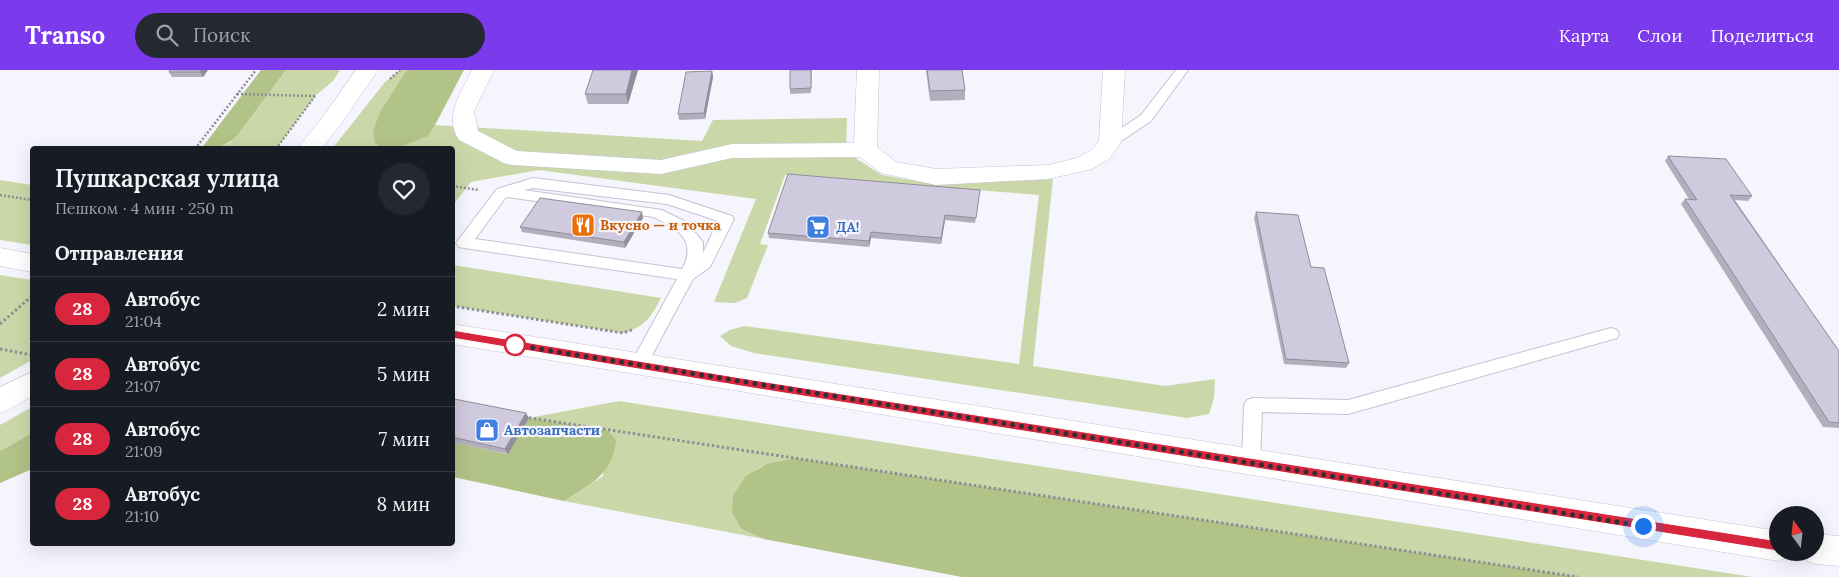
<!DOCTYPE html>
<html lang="ru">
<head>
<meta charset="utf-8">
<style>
  :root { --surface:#171b24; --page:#242831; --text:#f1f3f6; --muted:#9ea1a6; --line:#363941; --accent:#7c3aed }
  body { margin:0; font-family:Lora,serif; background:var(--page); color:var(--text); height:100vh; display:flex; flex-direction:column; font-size:19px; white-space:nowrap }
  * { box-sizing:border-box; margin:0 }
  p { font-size:16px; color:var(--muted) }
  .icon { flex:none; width:28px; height:28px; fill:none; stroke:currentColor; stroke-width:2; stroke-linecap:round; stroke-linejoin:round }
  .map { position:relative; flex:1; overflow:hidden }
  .side { position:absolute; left:30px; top:76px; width:425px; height:400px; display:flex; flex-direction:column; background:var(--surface); border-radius:5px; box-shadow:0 5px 20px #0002 }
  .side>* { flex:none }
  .badge { padding:0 10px; border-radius:16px; font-size:18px; line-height:32px }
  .needle { width:32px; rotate:345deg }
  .buttons { position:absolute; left:1769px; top:436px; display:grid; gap:10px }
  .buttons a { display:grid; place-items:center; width:55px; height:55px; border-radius:50%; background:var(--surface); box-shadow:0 5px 20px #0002; font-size:25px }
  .you { position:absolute; width:25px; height:25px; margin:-12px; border:4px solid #fff; border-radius:50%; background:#1a73e8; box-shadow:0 0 0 8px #1a73e833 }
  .map>.badge { position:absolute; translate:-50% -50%; box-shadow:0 0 0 2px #fff }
  h2 { padding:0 25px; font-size:19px; line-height:45px }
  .round { display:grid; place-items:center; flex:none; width:52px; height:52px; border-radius:26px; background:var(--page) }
  .summary { display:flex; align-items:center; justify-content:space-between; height:85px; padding:0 25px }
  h1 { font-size:24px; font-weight:600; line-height:38px }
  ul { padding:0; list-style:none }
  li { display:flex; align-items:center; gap:15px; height:65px; padding:0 25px; border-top:1px solid var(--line) }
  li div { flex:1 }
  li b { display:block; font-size:19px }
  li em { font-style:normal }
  li .badge { min-width:55px; font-weight:700; text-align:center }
  header { display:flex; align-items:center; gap:30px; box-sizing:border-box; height:70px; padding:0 25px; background:var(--accent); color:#fff }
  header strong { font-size:24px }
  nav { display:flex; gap:28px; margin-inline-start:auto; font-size:18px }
  .search { width:350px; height:45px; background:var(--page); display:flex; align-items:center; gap:12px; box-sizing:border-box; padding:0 18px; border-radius:28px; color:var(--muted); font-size:19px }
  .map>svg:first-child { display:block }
  .green { fill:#cad8a9 }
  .forest { fill:#b2c387 }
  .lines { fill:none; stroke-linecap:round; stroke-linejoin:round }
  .service-casing { stroke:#c6c2d4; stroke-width:2 }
  .minor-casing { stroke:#c6c2d4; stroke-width:1 }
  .secondary-casing { stroke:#c6c2d4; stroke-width:1 }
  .primary-casing { stroke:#c6c2d4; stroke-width:1 }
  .path-far1 { stroke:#8f8d95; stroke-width:2.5; stroke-dasharray:2 2; stroke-linecap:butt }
  .path { stroke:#8f8d95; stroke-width:3; stroke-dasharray:2.5 2.5; stroke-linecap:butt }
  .service { fill:#fff; fill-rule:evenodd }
  .minor { fill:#fff; fill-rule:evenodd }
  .secondary { fill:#fff; fill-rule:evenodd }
  .primary { fill:#fff; fill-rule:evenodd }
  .wall { fill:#b2aebe }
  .shaded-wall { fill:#918d9b }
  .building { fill:#cfcadd; stroke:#918d9b }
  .line { fill:#d7263d; stroke:#fff }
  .walk { stroke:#312f36; stroke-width:5; stroke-dasharray:0 9 }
  .stop-dot { fill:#fff; stroke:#d7263d; stroke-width:2.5 }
  .labels { text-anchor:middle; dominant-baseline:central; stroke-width:4.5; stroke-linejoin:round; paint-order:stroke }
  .food-label { font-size:14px; font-weight:bold; fill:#c56008; stroke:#f6f4fc; text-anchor:start }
  .shop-label { font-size:14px; font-weight:bold; fill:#366cbe; stroke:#f6f4fc; text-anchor:start }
</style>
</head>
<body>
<header>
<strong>Transo</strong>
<div class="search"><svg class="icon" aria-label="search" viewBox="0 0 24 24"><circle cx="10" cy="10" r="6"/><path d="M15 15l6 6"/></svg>Поиск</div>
<nav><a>Карта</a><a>Слои</a><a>Поделиться</a></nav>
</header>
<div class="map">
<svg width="1839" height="507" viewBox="0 0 1839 507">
  <rect width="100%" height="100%" fill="#f6f4fc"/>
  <g class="green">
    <path d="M286,0H340L333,11L315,26L276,79H213L230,73L237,66Z"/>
    <path d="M400,0H407L400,13L428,65L435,55L702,71L713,50L847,48L846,82L882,105L933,114L1053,109L1033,296L1165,316L1215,309L1214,328L1209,344L1187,348L754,283L731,276L720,266L730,260L745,256L1019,294L1039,125L785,105L760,174L768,175L747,228L735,233L714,232L756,129L539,100L471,112L453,135L452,79H332L385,12Z"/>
    <path d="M0,110L32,115V175L0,170Z"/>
    <path d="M452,195H453L661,228C650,249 645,256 623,263L453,236Z"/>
    <path d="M0,205L32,210V290L0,308Z"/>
    <path d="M619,331L1753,507H1578L794,388C762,395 753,396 733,425L741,459L764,469L564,431L603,406L607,360L529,348Z"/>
    <path d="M32,337V363L0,381V355Z"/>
  </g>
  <g class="forest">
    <path d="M261,0H286L237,66C227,76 215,79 201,79Z"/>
    <path d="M407,0H464L435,55L428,66L405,75L391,78L381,77L375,73L373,61L380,42Z"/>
    <path d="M529,348L607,360L616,370C613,405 590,414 564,431L453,407V372L507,384Z"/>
    <path d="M32,363V399L0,413V381Z"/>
    <path d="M794,388L1578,507H962L764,469L741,459L732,442L733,425L746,406L767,394Z"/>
  </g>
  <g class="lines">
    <g class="service-casing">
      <g id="service">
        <path d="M1176,0H1188L1151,51L1115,75H1105L1103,72L1105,69L1141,45Z"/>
        <path d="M533,108L669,125L732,146L734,149L710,197L693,209L644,300L638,301L632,300L630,295L677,209L464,178L459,177L456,173L497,119ZM533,118L667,134L718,151L703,183V172L686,152L662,140L524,120ZM506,127L654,147C677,159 698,170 682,199L475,169Z"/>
        <path d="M1611,258L1617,260L1619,264L1617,268L1348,344L1262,342L1260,393L1257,398L1251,401L1245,398L1242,393L1244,335L1247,330L1253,328L1348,330Z"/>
      </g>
    </g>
    <g class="minor-casing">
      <path id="minor" d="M472,0H494L474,41L478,61L517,81L661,90L732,74L854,73L857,0H879L877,77L896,92L936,99L1048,95L1077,88L1093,79L1099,71L1103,0H1125L1121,72L1118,77L1109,89L1092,99L1048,109L936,115L881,103L860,87L732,88L661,104L512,95L504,93L459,70C443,46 462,22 472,0Z"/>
    </g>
    <g class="secondary-casing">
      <g id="secondary">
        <path d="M0,178L32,184V202L0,196Z"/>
        <path d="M452,254L1778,461V482H1791L1790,486L1778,491L452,274Z"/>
        <path d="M1815,464L1839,466V496L1815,494L1803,489L1800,482H1815Z"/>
      </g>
    </g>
    <g class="primary-casing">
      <g id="primary">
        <path d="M356,0H378L341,54L321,79H297L325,44Z"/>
        <path d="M32,302V326L10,339L0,343V317Z"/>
      </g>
    </g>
    <g class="path-far1">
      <path d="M390,9L400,0"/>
      <path d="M237,24L315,26"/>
      <path d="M195,79L256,0"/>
      <path d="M276,79L315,26"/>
      <path d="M452,116L479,120"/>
      <path d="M0,125L32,130"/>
    </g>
    <g class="path">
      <path d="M452,236L623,263L634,259"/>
      <path d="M0,254L32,226"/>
      <path d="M0,279L32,285"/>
      <path d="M524,347L1578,507"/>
    </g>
    <use href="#service" class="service"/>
    <use href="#minor" class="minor"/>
    <use href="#secondary" class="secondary"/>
    <use href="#primary" class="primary"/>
  </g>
  <g class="wall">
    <path d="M208,0L203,7H172L169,2Z"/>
    <path d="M638,0L628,34H588L585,24Z"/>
    <path d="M790,0H812L811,23L790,24Z"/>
    <path d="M926,0H962L965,20V30L930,31Z"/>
    <path d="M712,1L713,7L705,49L679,50L678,44Z"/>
    <path d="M1668,86L1752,126L1748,131L1735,130L1839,281V358L1823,357L1681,134L1685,129H1689L1665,91Z"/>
    <path d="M980,120L975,153L945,150L941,174L871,168L869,177L769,168L768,163Z"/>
    <path d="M1256,142L1311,197L1349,293L1346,298L1284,294L1254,148Z"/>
    <path d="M643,148L625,178L522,162L520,157Z"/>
    <path d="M452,331L529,348L508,384L452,372Z"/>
  </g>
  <g class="shaded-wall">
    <path d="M201,0H208L203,7L200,2Z"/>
    <path d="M632,0H638L628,34L626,24Z"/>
    <path d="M712,1L713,7L705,49L704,43Z"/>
    <path d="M642,142L643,148L625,178L624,172Z"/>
    <path d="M945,145V150L941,174V168Z"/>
    <path d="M871,162V168L869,177V171Z"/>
    <path d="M526,343L529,348L508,384L505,379Z"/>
  </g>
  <g class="building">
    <path d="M170,0H201L200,2H169Z"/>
    <path d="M593,0H632L626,24H585Z"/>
    <path d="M790,0H811V18L790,19Z"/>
    <path d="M927,0H962L965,20L930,21Z"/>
    <path d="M712,1L704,43L678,44L686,2Z"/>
    <path d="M1668,86L1726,89L1752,126L1730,125L1839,281V353L1829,352L1685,129L1697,130Z"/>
    <path d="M788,104L980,120L976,148L945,145L941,168L871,162L869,171L768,163Z"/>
    <path d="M540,128L642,142L624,172L520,157Z"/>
    <path d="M1256,142L1298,145L1311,197L1324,198L1349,293L1286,289Z"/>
    <path d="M454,329L526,343L505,379L452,367V331Z"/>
  </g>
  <path class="line" d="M452,260L753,310L1778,471L1782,472L1783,476L1782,480L1778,481L753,318L452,268L448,264Z"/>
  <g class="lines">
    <path class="walk" d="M515,275L1643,456"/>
  </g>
  <defs>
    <g id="restaurant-square" transform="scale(1.25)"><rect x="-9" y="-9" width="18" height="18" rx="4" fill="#e8710a" stroke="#f6f4fc"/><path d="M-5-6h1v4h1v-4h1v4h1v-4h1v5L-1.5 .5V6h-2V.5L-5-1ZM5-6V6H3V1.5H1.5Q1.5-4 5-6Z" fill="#fff"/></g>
    <g id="supermarket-square" transform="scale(1.25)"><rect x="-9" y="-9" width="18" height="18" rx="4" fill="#3f7fe0" stroke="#f6f4fc"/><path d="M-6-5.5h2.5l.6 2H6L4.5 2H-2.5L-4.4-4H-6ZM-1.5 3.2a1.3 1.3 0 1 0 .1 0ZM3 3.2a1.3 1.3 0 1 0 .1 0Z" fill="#fff"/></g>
    <g id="shop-square" transform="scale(1.25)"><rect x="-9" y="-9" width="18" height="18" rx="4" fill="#3f7fe0" stroke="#f6f4fc"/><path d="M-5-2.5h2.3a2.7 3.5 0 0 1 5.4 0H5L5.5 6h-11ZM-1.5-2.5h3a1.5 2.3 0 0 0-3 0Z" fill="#fff"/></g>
  </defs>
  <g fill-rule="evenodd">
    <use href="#restaurant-square" x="583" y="155"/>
    <use href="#supermarket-square" x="818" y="157"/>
    <use href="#shop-square" x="487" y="360"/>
  </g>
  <circle class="stop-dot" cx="515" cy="275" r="10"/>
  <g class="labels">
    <g class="food-label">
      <text x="600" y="155">Вкусно — и точка</text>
    </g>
    <g class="shop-label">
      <text x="836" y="157">ДА!</text>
      <text x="504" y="360">Автозапчасти</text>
    </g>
  </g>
</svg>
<div class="buttons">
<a><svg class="needle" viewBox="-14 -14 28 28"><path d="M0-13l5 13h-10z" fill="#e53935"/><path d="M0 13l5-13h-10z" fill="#9ea1a6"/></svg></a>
</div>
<div class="you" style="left:1643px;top:456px"></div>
<section class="side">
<div class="summary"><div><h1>Пушкарская улица</h1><p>Пешком · 4 мин · 250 m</p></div><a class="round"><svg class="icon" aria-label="heart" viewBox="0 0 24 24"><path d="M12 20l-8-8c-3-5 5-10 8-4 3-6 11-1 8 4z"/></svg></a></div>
<h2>Отправления</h2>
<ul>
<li><span class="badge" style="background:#d7263d;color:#fff">28</span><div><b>Автобус</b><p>21:04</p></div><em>2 мин</em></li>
<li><span class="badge" style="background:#d7263d;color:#fff">28</span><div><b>Автобус</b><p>21:07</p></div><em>5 мин</em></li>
<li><span class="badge" style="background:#d7263d;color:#fff">28</span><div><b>Автобус</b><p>21:09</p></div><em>7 мин</em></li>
<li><span class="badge" style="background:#d7263d;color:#fff">28</span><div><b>Автобус</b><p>21:10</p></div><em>8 мин</em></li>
</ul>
</section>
</div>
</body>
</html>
